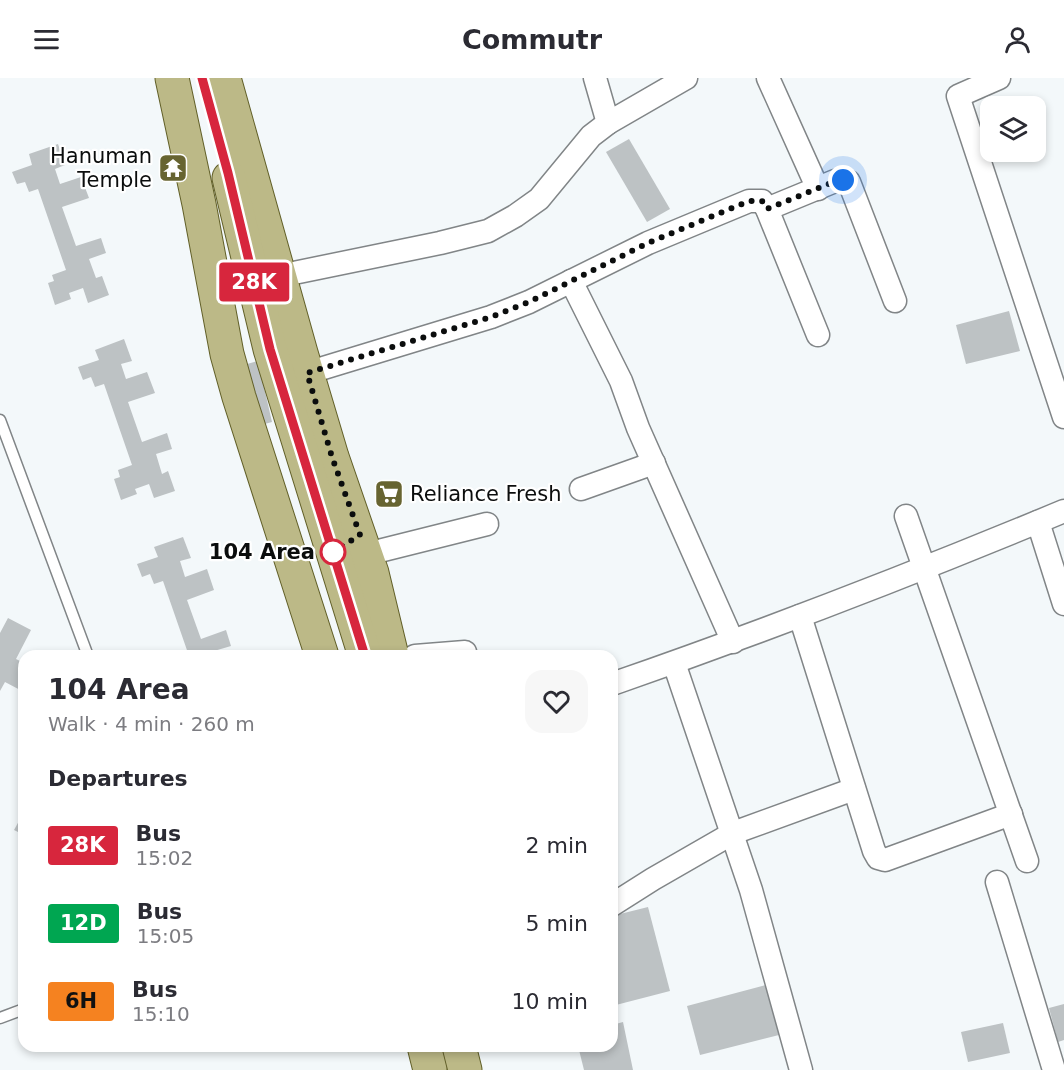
<!DOCTYPE html>
<html lang="en">
<head>
<meta charset="utf-8">
<style>
  :root { --surface:#fff; --page:#f7f7f7; --text:#2b2b33; --muted:#7c7c81 }
  body { margin:0; font-family:"DejaVu Sans",sans-serif; background:var(--page); color:var(--text); height:100vh; display:flex; flex-direction:column; font-size:22px; white-space:nowrap }
  * { box-sizing:border-box; margin:0 }
  p { font-size:20px; color:var(--muted) }
  .icon { flex:none; width:33px; height:33px; fill:none; stroke:currentColor; stroke-width:2; stroke-linecap:round; stroke-linejoin:round }
  .map { position:relative; flex:1; overflow:hidden }
  .panel { position:absolute; left:18px; top:572px; width:600px; height:402px; display:flex; flex-direction:column; background:var(--surface); border-radius:18px; box-shadow:0 3px 9px #0003 }
  .panel>* { flex:none }
  .badge { padding:0 12px; border-radius:4px; font-size:21px; line-height:39px }
  .tools { position:absolute; left:980px; top:18px; display:grid; gap:12px }
  .tools a { display:grid; place-items:center; width:66px; height:66px; border-radius:12px; background:var(--surface); box-shadow:0 3px 9px #0003; font-size:30px }
  .you { position:absolute; width:30px; height:30px; margin:-15px; border:4px solid #fff; border-radius:50%; background:#1a73e8; box-shadow:0 0 0 9px #1a73e833 }
  .map>.badge { position:absolute; translate:-50% -50%; box-shadow:0 0 0 3px #fff }
  h2 { padding:0 30px; font-size:22px; line-height:54px }
  .round { display:grid; place-items:center; flex:none; width:63px; height:63px; border-radius:18px; background:var(--page) }
  .headline { display:flex; align-items:center; justify-content:space-between; height:102px; padding:0 30px }
  h1 { font-size:28px; font-weight:700; line-height:45px }
  ul { padding:0; list-style:none }
  li { display:flex; align-items:center; gap:18px; height:78px; padding:0 30px }
  li div { flex:1 }
  li b { display:block; font-size:22px }
  li em { font-style:normal }
  li .badge { min-width:66px; font-weight:700; text-align:center }
  header { display:flex; justify-content:space-between; align-items:center; height:78px; padding:0 30px; background:var(--surface); font-size:27px; font-weight:700 }
  .map>svg:first-child { display:block }
  .building { fill:#bdc2c4 }
  .lines { fill:none; stroke-linecap:round; stroke-linejoin:round }
  .service-casing { stroke:#818587; stroke-width:13 }
  .minor-casing { stroke:#818587; stroke-width:25 }
  .primary-casing { stroke:#615f28; stroke-width:35 }
  .service { stroke:#fff; stroke-width:10 }
  .minor { stroke:#fff; stroke-width:22 }
  .primary { stroke:#bcb987; stroke-width:33 }
  .line-casing { stroke:#fff; stroke-width:14 }
  .line { stroke:#d7263d; stroke-width:9 }
  .walk { stroke:#0b0d0d; stroke-width:6; stroke-dasharray:0 10.8 }
  .stop-dot { fill:#fff; stroke:#d7263d; stroke-width:3 }
  .labels { text-anchor:middle; dominant-baseline:central; stroke-width:4.5; stroke-linejoin:round; paint-order:stroke }
  .poi-label { font-size:21px; fill:#0b0d0d; stroke:#fff; text-anchor:end }
  .stop-label { font-size:21px; font-weight:bold; fill:#0b0d0d; stroke:#fff; text-anchor:end }
</style>
</head>
<body>
<header><svg class="icon" aria-label="menu" viewBox="0 0 24 24"><path d="M4 6h16M4 12h16M4 18h16"/></svg>Commutr<svg class="icon" aria-label="person" viewBox="0 0 24 24"><circle cx="12" cy="8" r="4"/><path d="M4 21q1-7 8-7t8 7"/></svg></header>
<div class="map">
<svg width="1064" height="992" viewBox="0 0 1064 992">
  <rect width="100%" height="100%" fill="#f3f8fa"/>
  <g class="building">
    <path d="M629,61L670,131L647,144L606,74Z"/>
    <path d="M58,66L65,87L55,91L60,106L81,99L89,120L62,129L76,168L101,160L106,175L89,181L96,200L102,198L109,217L88,225L83,210L69,215L71,221L55,227L48,205L54,203L52,197L66,192L38,111L29,114L25,104L17,106L12,94L32,87L29,76Z"/>
    <path d="M1009,233L1020,273L966,286L956,247Z"/>
    <path d="M124,261L132,283L121,286L126,301L147,294L155,315L128,324L142,364L167,355L172,371L156,376L162,396L168,393L175,413L154,420L149,406L135,411L137,416L121,422L114,401L120,399L118,392L132,387L104,306L95,309L91,299L83,302L78,289L99,282L95,272Z"/>
    <path d="M258,283L272,344L261,347L247,286Z"/>
    <path d="M183,459L191,480L180,483L185,499L207,491L214,512L187,522L201,561L226,552L231,568L214,573L216,578H189L163,503L154,506L150,496L142,499L137,486L158,479L154,469Z"/>
    <path d="M8,540L31,552L16,581L24,585V614L5,604L0,613V555Z"/>
    <path d="M24,734V757L14,752Z"/>
    <path d="M648,829L670,913L612,928V838Z"/>
    <path d="M770,906L783,956L700,977L687,928Z"/>
    <path d="M1064,926V962L1058,964L1049,930Z"/>
    <path d="M623,944L633,992H584L578,968H612V947Z"/>
    <path d="M1003,945L1010,975L968,984L961,954Z"/>
  </g>
  <g class="lines">
    <g class="service-casing">
      <g id="service">
        <path d="M0,342L88,578"/>
        <path d="M0,940L24,931"/>
      </g>
    </g>
    <g class="minor-casing">
      <g id="minor">
        <path d="M595,0L608,45"/>
        <path d="M768,0L818,111"/>
        <path d="M999,0L958,18L1064,339"/>
        <path d="M767,131L835,103L849,104L895,223"/>
        <path d="M279,198L440,165L488,153L515,138L539,121L591,58L608,45L686,0"/>
        <path d="M571,203L621,303L638,350L733,564"/>
        <path d="M307,295L491,239L529,224L648,165L749,123H762L767,131L818,257"/>
        <path d="M581,411L654,385"/>
        <path d="M906,438L1027,783"/>
        <path d="M1038,444L1064,526"/>
        <path d="M367,476L487,446"/>
        <path d="M800,538L874,773L878,780L885,782L1011,736"/>
        <path d="M415,578L465,574"/>
        <path d="M674,585L751,812L801,992"/>
        <path d="M612,606C765,553 915,495 1064,433"/>
        <path d="M997,804L1054,992"/>
        <path d="M612,827L653,801L733,755L854,711"/>
      </g>
    </g>
    <g class="primary-casing">
      <g id="primary">
        <path d="M172,0L199,126L227,276L239,319L322,578"/>
        <path d="M224,0L301,275L332,379L372,495L392,578"/>
        <path d="M229,100L270,271L365,578"/>
        <path d="M424,968L430,992"/>
        <path d="M459,968L465,992"/>
      </g>
    </g>
    <use href="#service" class="service"/>
    <use href="#minor" class="minor"/>
    <use href="#primary" class="primary"/>
  </g>
  <g class="lines">
    <g class="line-casing">
      <path id="line" d="M202,0L228,95L270,271L365,578"/>
    </g>
    <use href="#line" class="line"/>
    <path class="walk" d="M333,474L360,457L332,379L307,295L491,239L529,224L648,165L749,123H762L767,131L836,103L843,102"/>
  </g>
  <defs>
    <g id="temple-square" transform="scale(1.5)"><rect x="-9" y="-9" width="18" height="18" rx="4" fill="#676431" stroke="#fff"/><path d="M0-6L5-2H3V0L6.5 2.5H4V6H1.5V3h-3V6H-4V2.5H-6.5L-3 0V-2H-5Z" fill="#fff"/></g>
    <g id="supermarket-square" transform="scale(1.5)"><rect x="-9" y="-9" width="18" height="18" rx="4" fill="#676431" stroke="#fff"/><path d="M-6-5.5h2.5l.6 2H6L4.5 2H-2.5L-4.4-4H-6ZM-1.5 3.2a1.3 1.3 0 1 0 .1 0ZM3 3.2a1.3 1.3 0 1 0 .1 0Z" fill="#fff"/></g>
  </defs>
  <g fill-rule="evenodd">
    <use href="#temple-square" x="173" y="90"/>
    <use href="#supermarket-square" x="389" y="416"/>
  </g>
  <circle class="stop-dot" cx="333" cy="474" r="12"/>
  <g class="labels">
    <g class="poi-label">
      <text x="152" y="78">Hanuman<tspan x="152" dy="24">Temple</tspan></text>
      <text x="410" y="416" text-anchor="start">Reliance Fresh</text>
    </g>
    <g class="stop-label">
      <text x="315" y="474">104 Area</text>
    </g>
  </g>
</svg>
<div class="tools">
<a><svg class="icon" aria-label="layers" viewBox="0 0 24 24"><path d="M12 4l9 5-9 5-9-5zM3 14l9 5 9-5"/></svg></a>
</div>
<div class="you" style="left:843px;top:102px"></div>
<b class="badge" style="left:254px;top:204px;background:#d7263d;color:#fff">28K</b>
<section class="panel">
<div class="headline"><div><h1>104 Area</h1><p>Walk · 4 min · 260 m</p></div><a class="round"><svg class="icon" aria-label="heart" viewBox="0 0 24 24"><path d="M12 20l-8-8c-3-5 5-10 8-4 3-6 11-1 8 4z"/></svg></a></div>
<h2>Departures</h2>
<ul>
<li><span class="badge" style="background:#d7263d;color:#fff">28K</span><div><b>Bus</b><p>15:02</p></div><em>2 min</em></li>
<li><span class="badge" style="background:#00a651;color:#fff">12D</span><div><b>Bus</b><p>15:05</p></div><em>5 min</em></li>
<li><span class="badge" style="background:#f58220;color:#111">6H</span><div><b>Bus</b><p>15:10</p></div><em>10 min</em></li>
</ul>
</section>
</div>
</body>
</html>
